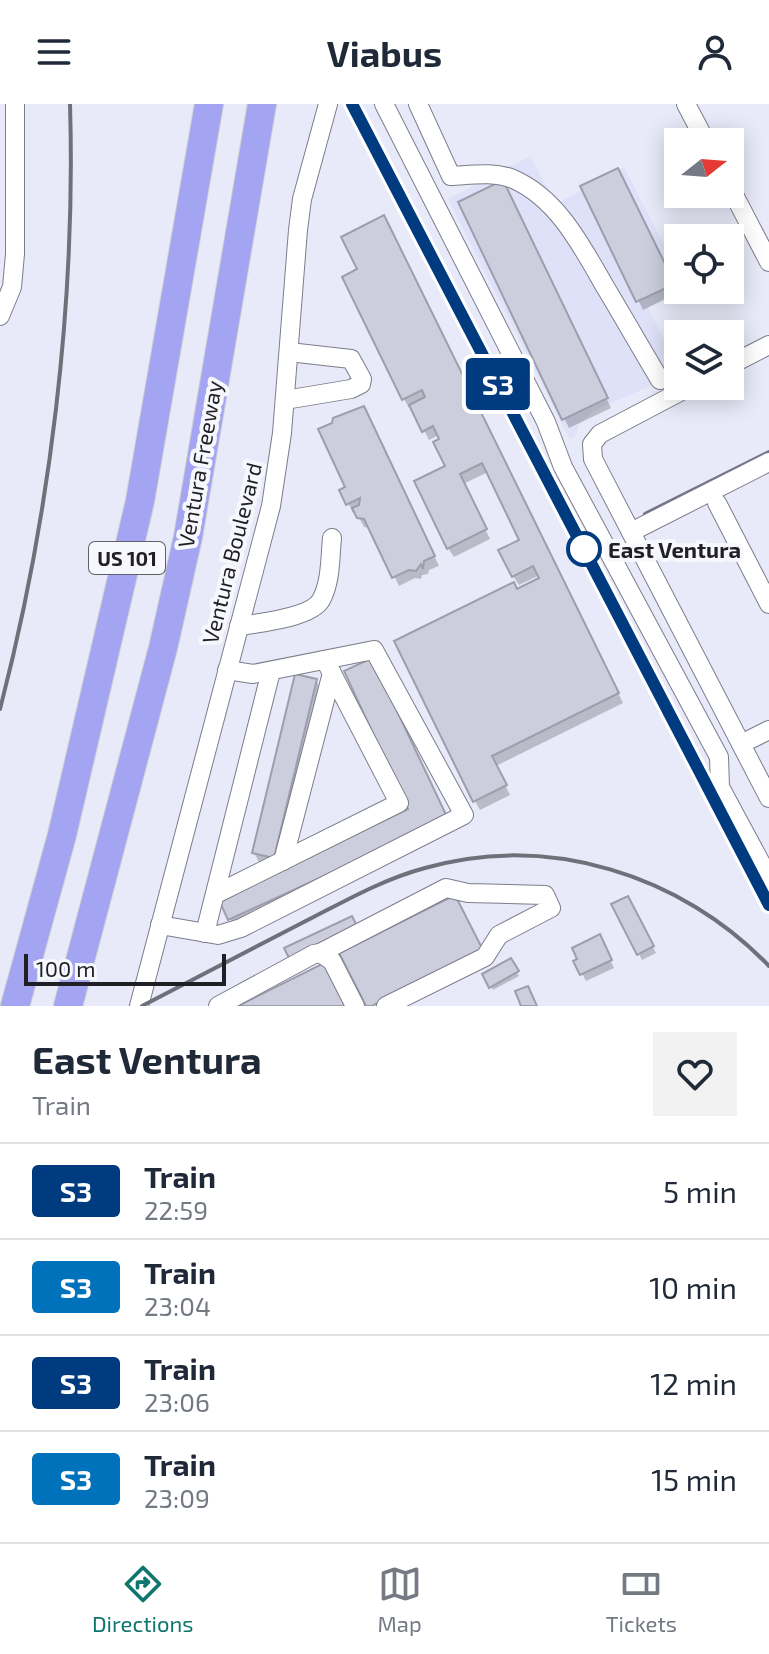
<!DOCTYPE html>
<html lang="en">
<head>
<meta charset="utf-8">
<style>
  :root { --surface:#fff; --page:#f2f2f3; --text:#1f2937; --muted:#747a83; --line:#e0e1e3; --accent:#0f766e }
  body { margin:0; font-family:"Exo 2",sans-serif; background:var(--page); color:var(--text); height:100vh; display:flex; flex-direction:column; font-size:30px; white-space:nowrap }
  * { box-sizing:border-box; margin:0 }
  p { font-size:26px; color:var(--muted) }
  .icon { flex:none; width:44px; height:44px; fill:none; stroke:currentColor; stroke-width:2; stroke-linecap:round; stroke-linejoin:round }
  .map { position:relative; height:902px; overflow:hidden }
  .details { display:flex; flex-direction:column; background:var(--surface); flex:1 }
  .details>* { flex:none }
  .badge { padding:0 16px; border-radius:6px; font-size:28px; line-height:52px }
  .needle { width:52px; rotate:73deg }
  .fabs { position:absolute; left:664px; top:24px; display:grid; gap:16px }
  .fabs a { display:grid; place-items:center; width:80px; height:80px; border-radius:0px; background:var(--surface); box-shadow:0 4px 20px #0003; font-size:40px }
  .scale { position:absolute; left:24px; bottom:20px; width:202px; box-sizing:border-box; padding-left:8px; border:4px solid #1f1f25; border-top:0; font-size:22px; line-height:28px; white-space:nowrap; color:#1f1f25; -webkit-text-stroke:6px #f7f8fe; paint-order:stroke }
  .map>.badge { position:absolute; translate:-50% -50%; box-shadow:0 0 0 4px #fff }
  .round { display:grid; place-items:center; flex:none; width:84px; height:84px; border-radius:0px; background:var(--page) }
  .overview { display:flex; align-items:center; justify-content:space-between; height:136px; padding:0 32px }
  h1 { font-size:38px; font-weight:700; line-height:60px }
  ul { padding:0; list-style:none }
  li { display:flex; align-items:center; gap:24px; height:96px; padding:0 32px; border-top:2px solid var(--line) }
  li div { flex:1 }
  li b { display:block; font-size:30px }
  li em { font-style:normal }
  li .badge { min-width:88px; font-weight:700; text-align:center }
  header { display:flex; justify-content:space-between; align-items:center; height:104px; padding:0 32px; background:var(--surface); font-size:36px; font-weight:700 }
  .tabs { display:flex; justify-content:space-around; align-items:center; height:112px; border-top:2px solid var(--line); background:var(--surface); font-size:22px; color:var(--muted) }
  .tabs a { display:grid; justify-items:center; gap:4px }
  .tabs .current { color:var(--accent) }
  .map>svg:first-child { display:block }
  .built { fill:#dfe1f8 }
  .shadow { fill:#0003 }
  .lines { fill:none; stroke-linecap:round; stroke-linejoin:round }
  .stream { stroke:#707291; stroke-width:4 }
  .building { fill:#cdcedd; stroke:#9d9eac; stroke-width:2 }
  .minor-casing { stroke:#7c7d8b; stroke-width:20 }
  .highway-casing { stroke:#cececf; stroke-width:30 }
  .minor { stroke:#fff; stroke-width:18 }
  .highway { stroke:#a3a5f2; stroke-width:28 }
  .rail { stroke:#6f707a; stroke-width:4 }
  .line-casing { stroke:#fff; stroke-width:18 }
  .line { stroke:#003b80; stroke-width:12 }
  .stop-dot { fill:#fff; stroke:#003b80; stroke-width:4 }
  .labels { text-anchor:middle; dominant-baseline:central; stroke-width:8; stroke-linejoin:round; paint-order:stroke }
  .shield { fill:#f7f8fe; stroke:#606066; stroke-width:2 }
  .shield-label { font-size:20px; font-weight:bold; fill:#1f1f25 }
  .street-label { font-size:22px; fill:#1f1f25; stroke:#f7f8fe }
  .stop-label { font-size:22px; font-weight:bold; fill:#1f1f25; stroke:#f7f8fe; text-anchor:start }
</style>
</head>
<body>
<header><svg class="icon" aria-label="menu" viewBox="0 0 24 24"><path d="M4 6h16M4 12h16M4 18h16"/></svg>Viabus<svg class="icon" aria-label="person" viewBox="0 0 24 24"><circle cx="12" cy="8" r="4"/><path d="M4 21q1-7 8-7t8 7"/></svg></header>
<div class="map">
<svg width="769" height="902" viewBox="0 0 769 902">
  <rect width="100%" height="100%" fill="#e8eaf9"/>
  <path class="built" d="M530,52L556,100L624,63L678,168V186L648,203L678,265L648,283L593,307L579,321L574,334H569L448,95Z"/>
  <g class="shadow">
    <path d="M623,75L678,189L643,206L583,83Z"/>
    <path d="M508,88L611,304L569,324L460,99Z"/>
    <path d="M388,123L623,599L496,662L510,691L480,706L475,697L517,487L542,475L540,471L519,481L513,472L522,436L488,368L463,380L490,435L454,453L448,444V363L442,336L439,331L429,336L412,302L409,304L404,295L359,166Z"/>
    <path d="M369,314L439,462L429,466L428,470L422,471L421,475L415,474L399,482L371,424L364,423L356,408L353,409L342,386L347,384Z"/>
    <path d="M316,577L322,586L278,763L259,758L254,749Z"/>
    <path d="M451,724L235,824L221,795Z"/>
    <path d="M627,794L656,849L642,856L614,801Z"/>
    <path d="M603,840L614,864L586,877L576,858Z"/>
    <path d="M510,856L519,872L493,886L484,870Z"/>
  </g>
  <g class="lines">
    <path class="stream" d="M645,410L769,348"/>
  </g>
  <g class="building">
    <path d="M618,64L675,180L636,198L580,82Z"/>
    <path d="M503,76L608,294L562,316L458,98Z"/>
    <path d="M384,111L619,589L492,652L507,681L473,698L394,537L514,478L517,485L539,474L533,462L512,473L498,446L519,436L482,359L460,370L487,425L447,445L414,377L445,362L433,338L439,335L433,322L422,328L409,301L425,293L422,286L402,296L342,173L357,165L341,133Z"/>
    <path d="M364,302L435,452L424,457L423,465L421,460L416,467L409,466L392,474L364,415L357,414L352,404L359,401L360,394L346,401L339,386L345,383L318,325L332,319L333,314Z"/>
    <path d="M372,554L448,715L228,816L218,794L408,705L344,567Z"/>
    <path d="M295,570L317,575L274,754L252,749Z"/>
    <path d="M455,791L483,846L372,902H366L339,849Z"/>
    <path d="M628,792L654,842L637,851L611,800Z"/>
    <path d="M352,812L357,822L289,854L284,844Z"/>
    <path d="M600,830L612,856L580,871L573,857L577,855L572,844Z"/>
    <path d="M511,854L519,867L489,884L482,870Z"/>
    <path d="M324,859L345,902H238Z"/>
    <path d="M528,882L537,902H521L515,887Z"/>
  </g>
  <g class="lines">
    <g class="minor-casing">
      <g id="minor">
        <path d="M384,0L546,318L563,363L719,653L720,683L769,774"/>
        <path d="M418,0L451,72C471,71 494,67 513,75C559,95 583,145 607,186C625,216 642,246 660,276"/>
        <path d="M686,0L706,38"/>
        <path d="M730,83L769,158"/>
        <path d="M0,212L12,183L15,150V0"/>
        <path d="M730,261L769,241"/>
        <path d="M691,282L600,330L592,340L593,355L769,694"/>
        <path d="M285,296L351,285L361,280L362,275L351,255L289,248"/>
        <path d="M717,399L769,500"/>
        <path d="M631,428L769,358"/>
        <path d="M239,522C258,519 311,514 321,496C331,478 330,454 332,434"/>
        <path d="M741,640L769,626"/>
        <path d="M283,757L332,569"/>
        <path d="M216,790L399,699L325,556"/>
        <path d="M160,821L218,831L241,824L464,711L374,546L253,570L227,566"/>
        <path d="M205,829L271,567"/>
        <path d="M320,849L446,784L468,789L545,791L551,804L499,831L485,853L386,902"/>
        <path d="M139,902L271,402L282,329L298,126L302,95L328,0"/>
        <path d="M218,902L314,850L320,849L332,857L355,902"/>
      </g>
    </g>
    <g class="highway-casing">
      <g id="highway">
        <path d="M15,902L62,731L140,397L209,0"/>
        <path d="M68,902L163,544L188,433L262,0"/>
      </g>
    </g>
    <use href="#minor" class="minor"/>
    <use href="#highway" class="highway"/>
    <g class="rail">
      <path d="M352,0L769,801"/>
      <path d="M0,605C50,413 76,198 70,0"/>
      <path d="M142,902C194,875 246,848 298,821C340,800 380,776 425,764C548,729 681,770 769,862"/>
    </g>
  </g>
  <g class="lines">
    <g class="line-casing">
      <path id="line" d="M352,0L769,801"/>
    </g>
    <use href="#line" class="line"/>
  </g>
  <circle class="stop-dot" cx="584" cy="445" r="16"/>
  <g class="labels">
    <rect class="shield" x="89" y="438" width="76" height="32" rx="6"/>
    <g class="shield-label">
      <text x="127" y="454">US 101</text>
    </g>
    <g class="street-label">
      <text transform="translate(199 360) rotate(-80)">Ventura Freeway</text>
      <text transform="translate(231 449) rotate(-76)">Ventura Boulevard</text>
    </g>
    <g class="stop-label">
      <text x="608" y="445">East Ventura</text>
    </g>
  </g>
</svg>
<div class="fabs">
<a><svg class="needle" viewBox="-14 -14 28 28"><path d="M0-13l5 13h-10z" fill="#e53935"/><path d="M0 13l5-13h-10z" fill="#747a83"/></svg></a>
<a><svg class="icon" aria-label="locate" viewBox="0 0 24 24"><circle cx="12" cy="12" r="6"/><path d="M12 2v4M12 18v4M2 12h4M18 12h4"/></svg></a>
<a><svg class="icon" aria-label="layers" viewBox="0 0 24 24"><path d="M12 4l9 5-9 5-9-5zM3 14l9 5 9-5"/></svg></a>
</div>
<div class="scale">100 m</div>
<b class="badge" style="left:498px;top:280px;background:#003b80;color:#fff">S3</b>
</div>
<section class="details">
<div class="overview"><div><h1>East Ventura</h1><p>Train</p></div><a class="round"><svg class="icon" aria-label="heart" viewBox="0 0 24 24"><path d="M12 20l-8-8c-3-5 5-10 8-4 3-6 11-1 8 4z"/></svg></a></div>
<ul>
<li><span class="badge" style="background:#003b80;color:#fff">S3</span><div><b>Train</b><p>22:59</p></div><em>5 min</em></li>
<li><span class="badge" style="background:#0072bc;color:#fff">S3</span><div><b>Train</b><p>23:04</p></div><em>10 min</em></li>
<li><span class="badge" style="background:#003b80;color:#fff">S3</span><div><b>Train</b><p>23:06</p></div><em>12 min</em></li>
<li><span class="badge" style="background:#0072bc;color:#fff">S3</span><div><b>Train</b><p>23:09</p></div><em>15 min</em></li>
</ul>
</section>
<nav class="tabs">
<a class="current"><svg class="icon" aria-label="directions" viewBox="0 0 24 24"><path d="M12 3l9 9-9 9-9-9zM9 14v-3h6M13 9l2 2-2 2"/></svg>Directions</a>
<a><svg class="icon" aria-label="map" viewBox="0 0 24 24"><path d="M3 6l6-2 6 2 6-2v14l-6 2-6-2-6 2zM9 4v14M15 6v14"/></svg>Map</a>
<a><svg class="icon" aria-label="tickets" viewBox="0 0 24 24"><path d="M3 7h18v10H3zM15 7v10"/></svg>Tickets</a>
</nav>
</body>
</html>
